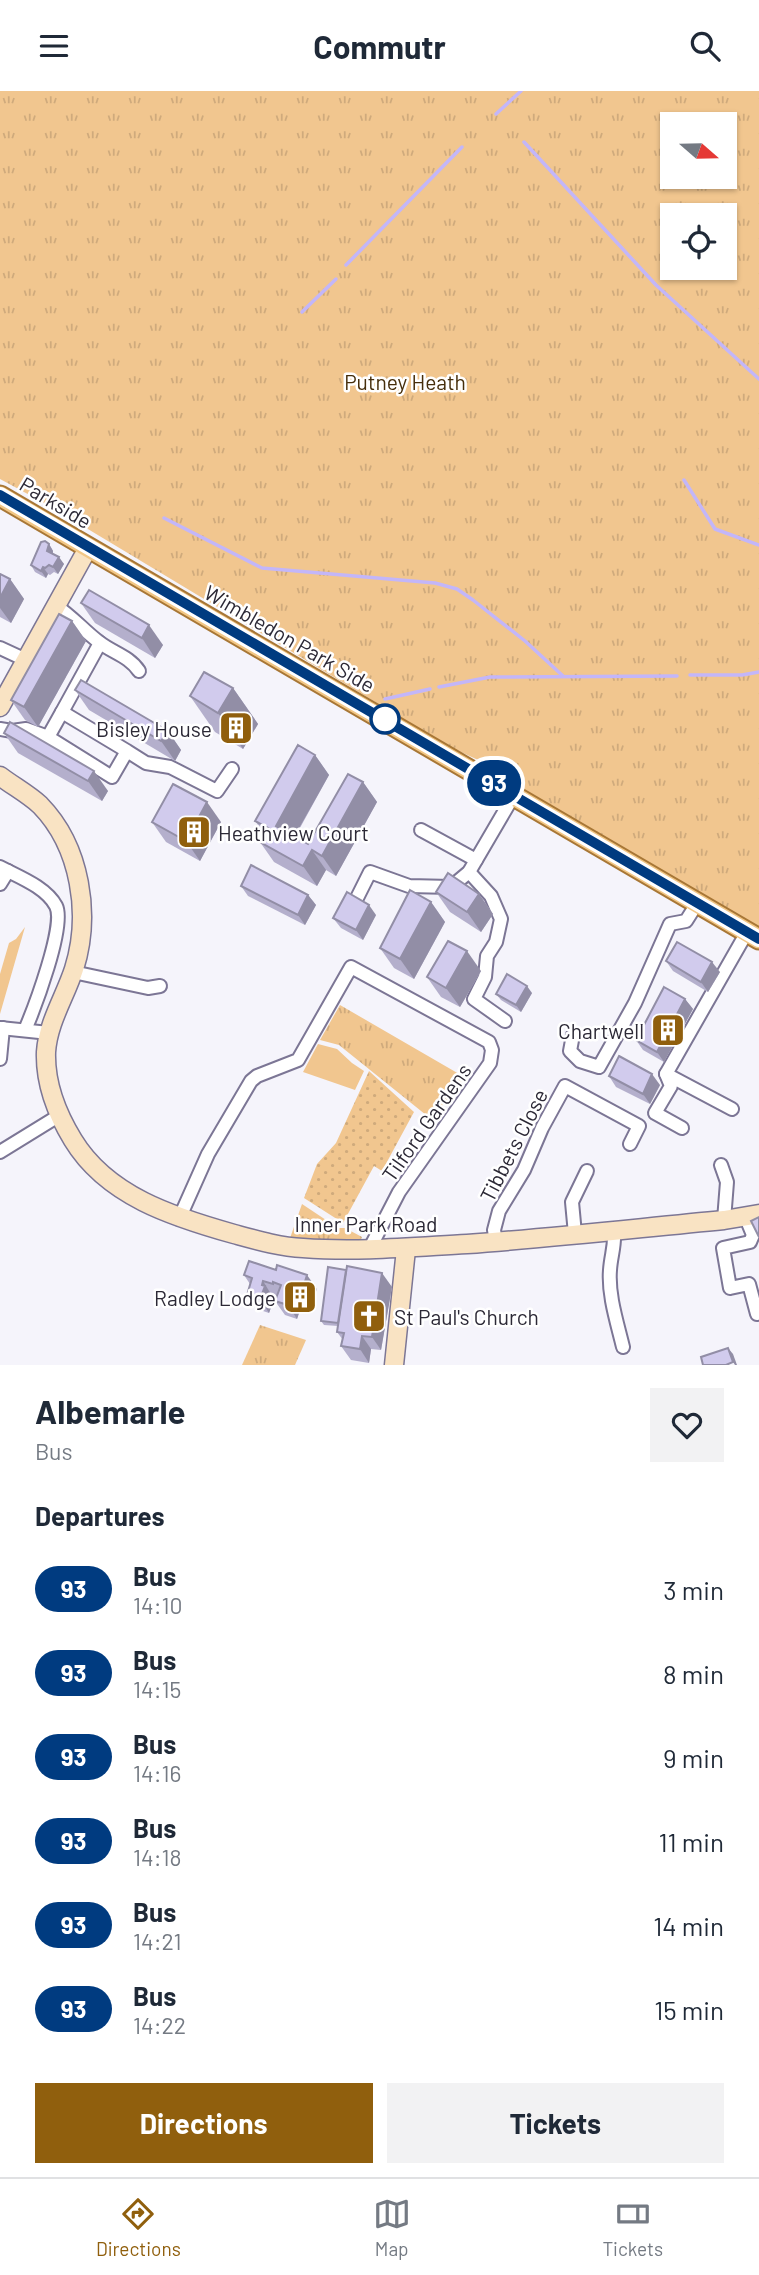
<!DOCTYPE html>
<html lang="en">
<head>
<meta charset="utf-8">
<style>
  :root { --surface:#fff; --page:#f2f2f3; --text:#1f2937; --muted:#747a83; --line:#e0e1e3; --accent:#905f0d }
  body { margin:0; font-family:Barlow,sans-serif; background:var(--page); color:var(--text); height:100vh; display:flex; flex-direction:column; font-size:26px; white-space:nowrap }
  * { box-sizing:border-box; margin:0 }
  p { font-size:23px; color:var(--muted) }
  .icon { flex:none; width:38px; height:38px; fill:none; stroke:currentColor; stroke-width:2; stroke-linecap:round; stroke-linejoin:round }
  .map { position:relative; height:1274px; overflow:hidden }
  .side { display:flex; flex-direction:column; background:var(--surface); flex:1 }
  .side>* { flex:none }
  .badge { padding:0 14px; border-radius:23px; font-size:24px; line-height:46px }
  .needle { width:46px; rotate:110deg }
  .buttons { position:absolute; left:660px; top:21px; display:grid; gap:14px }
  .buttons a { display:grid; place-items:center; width:77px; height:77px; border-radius:0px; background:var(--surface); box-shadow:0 2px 5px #0004; font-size:35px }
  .map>.badge { position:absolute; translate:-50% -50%; box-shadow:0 0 0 4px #fff }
  h2 { padding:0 35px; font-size:26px; line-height:63px }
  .round { display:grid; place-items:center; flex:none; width:74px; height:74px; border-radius:0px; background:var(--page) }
  .headline { display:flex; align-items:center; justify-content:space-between; height:119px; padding:0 35px }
  h1 { font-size:33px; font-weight:700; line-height:52px }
  .action { display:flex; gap:14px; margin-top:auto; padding:14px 35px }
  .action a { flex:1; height:80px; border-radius:0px; background:var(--accent); color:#fff; font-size:28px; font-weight:700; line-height:80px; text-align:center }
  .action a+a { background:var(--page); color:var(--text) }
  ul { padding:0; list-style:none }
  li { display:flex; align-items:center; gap:21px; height:84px; padding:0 35px }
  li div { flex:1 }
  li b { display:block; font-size:26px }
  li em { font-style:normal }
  li .badge { min-width:77px; font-weight:700; text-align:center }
  header { display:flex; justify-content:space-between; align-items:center; height:91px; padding:0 35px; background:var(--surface); font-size:32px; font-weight:700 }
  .menu { display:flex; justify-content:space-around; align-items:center; height:98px; border-top:2px solid var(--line); background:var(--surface); font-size:19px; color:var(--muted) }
  .menu a { display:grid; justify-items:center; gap:4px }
  .menu .on { color:var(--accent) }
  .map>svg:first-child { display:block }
  .grass { fill:#f1c68f }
  .park { fill:url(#park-tufts); fill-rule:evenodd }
  .garden { fill:url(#garden-dots) }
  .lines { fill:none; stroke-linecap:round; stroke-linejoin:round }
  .stream { stroke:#c3b6f9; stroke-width:3.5 }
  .street-casing { stroke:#7c7695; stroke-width:16 }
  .secondary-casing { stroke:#7c7695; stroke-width:21 }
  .primary-casing { stroke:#a87736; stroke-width:23 }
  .street { stroke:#fff; stroke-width:12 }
  .secondary { stroke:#f9e3c3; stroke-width:18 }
  .primary { stroke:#f2c786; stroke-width:19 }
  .wall { fill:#b4afcc }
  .shaded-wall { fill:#928ea6 }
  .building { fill:#d1cbed; stroke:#928ea6; stroke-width:2 }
  .line-casing { stroke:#fff; stroke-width:16 }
  .line { stroke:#003b80; stroke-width:10 }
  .stop-dot { fill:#fff; stroke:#003b80; stroke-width:3.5 }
  .labels { text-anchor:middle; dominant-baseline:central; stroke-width:5; stroke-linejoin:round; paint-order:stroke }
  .park-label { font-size:21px; fill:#462e0b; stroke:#fff }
  .street-label { font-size:21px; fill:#2c2936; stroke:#fff }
  .poi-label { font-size:21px; fill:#2c2936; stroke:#fff; text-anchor:end }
</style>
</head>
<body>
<header><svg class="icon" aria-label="menu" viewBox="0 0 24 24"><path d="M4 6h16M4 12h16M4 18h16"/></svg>Commutr<svg class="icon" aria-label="search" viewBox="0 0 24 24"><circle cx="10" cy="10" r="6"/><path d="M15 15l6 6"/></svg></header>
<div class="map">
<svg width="759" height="1274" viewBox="0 0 759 1274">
  <defs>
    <pattern id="park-tufts" width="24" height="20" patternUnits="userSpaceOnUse" patternTransform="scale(1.75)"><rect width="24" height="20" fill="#f1c68f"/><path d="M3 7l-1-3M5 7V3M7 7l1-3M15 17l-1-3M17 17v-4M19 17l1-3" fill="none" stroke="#cfaa7c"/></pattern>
    <pattern id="garden-dots" width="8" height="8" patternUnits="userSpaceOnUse" patternTransform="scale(1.75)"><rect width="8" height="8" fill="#f1c68f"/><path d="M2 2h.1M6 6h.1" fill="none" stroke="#cfaa7c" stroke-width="1.8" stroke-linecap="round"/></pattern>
  </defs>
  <rect width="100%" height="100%" fill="#f5f4fb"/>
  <g class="grass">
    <path d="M25,836L0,923V883L9,852L16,848Z"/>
    <path d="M318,953L337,958L352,972L364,980L355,999L303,981Z"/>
  </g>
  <g class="park">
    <path d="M0,0H759V836L512,693L489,674L450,656L48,414L0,388ZM672,33H724V86H672ZM672,124H724V177H672Z"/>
    <path d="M340,914L466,987L431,1028L339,954L320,949Z"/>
    <path d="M302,1113L338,1137H345L362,1146L359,1153L289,1150Z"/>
    <path d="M260,1234L306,1249L295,1274H242Z"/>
  </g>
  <path class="garden" d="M369,980L414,1021L382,1080L374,1075L343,1132L304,1107L317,1073L336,1052Z"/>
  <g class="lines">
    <g class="stream">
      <path d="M496,23L521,0"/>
      <path d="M524,51L656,194L759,288"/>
      <path d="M346,174L462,56"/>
      <path d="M302,221L336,188"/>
      <path d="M684,389L715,438L759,454"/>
      <path d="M164,427L262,477L435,492L457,498L473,509L525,550L563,585"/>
      <path d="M690,584H742L759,581"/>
      <path d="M439,596L490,586L677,585"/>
      <path d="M385,608L430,598"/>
    </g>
    <g class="street-casing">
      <g id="street">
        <path d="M56,515C72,525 84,540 99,551C113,562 129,565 139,580"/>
        <path d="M0,557L26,569"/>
        <path d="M62,621L100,552"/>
        <path d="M0,638L12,640L26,638L48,646"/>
        <path d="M127,660L62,621L48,646L112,686L127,660L146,672L170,676L217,700L232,678"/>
        <path d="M421,739L476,769"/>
        <path d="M0,776C19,786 46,796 56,815C66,834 34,918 25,939"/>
        <path d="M469,781L491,805L501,828L496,851L487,865L485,886L474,908L505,930"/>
        <path d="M0,793L8,780"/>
        <path d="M357,807L370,781L409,795L451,796L469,781L514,704"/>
        <path d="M73,881L148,897L160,895"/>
        <path d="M0,937L49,942"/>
        <path d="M573,944L570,960L580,970L599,976L635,912L670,833L686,830L698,811"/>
        <path d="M0,968L3,937"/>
        <path d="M666,983L671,995L655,1022L682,1037"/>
        <path d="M732,1018L666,983L747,841"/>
        <path d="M0,1061L60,1024"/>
        <path d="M721,1074L727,1091L724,1129"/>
        <path d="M746,1127L753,1144L750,1151L723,1157L730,1197L749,1193L757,1223"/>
        <path d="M179,1128L208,1063L251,990L257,985L298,969L351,876L489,951L492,959L490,972L399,1101L369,1159"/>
        <path d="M614,1140C615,1156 611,1164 610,1179C608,1204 617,1231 623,1256"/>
        <path d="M575,1143L572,1111L587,1080"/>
        <path d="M496,1151L494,1139L499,1120L524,1079L542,1037L565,995L639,1035L630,1053"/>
      </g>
    </g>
    <g class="secondary-casing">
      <g id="secondary">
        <path d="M0,616L88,457"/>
        <path d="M0,685C13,695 28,703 40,714C81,756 91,824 74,878C65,906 48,931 46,961C45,992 57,1023 73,1049C107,1105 173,1126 234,1143C256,1149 280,1156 303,1157C358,1161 412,1156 467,1153C553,1147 639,1137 724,1129L759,1123"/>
        <path d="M394,1274L406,1158"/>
      </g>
    </g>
    <g class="primary-casing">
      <path id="primary" d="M0,405L759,848"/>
    </g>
    <use href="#street" class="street"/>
    <use href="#secondary" class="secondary"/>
    <use href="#primary" class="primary"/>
  </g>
  <g class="wall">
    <path d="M49,453L53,460V463L64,473L58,483L54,481L50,484L48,483L46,487L35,481L31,474Z"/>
    <path d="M0,483L10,488L24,508L11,532L0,526Z"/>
    <path d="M81,512L163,554L155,567L95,532Z"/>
    <path d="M72,530L86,550L38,636L25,629L11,609Z"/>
    <path d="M233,597L258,633L243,658L215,641L190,605Z"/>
    <path d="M75,599L168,640L181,659L175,670L89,619Z"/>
    <path d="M4,642L108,700L102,710L18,662Z"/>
    <path d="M315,664L329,684L295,746L308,753L363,691L377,711L336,785L326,779L317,795L274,771L260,751L265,743L255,730Z"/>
    <path d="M152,731H221L200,770L166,751Z"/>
    <path d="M241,795L308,804L316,814L305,834L248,805Z"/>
    <path d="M436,801L479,803L493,823L481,841L450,821Z"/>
    <path d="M431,811L445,831L414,888L394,877L380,857Z"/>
    <path d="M376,824L363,849L341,837L333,827Z"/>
    <path d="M666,870L720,881L708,901L673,880Z"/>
    <path d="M481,880L460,916L441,906L427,886Z"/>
    <path d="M532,902L521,921L501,909L496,903Z"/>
    <path d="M685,908L693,918L664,971L643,959L636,949Z"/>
    <path d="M609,985L660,994L650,1013L616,996Z"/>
    <path d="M244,1184L317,1198L312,1211L301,1207L300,1210L302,1213L297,1228L285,1224L275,1210L277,1205L272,1204L274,1208L269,1222L257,1218L247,1204L250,1193Z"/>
    <path d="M392,1196L381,1259L371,1258L369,1272L351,1269L341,1255L343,1249L337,1241L338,1235L324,1234L321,1230Z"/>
  </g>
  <g class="shaded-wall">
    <path d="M49,453L53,460L52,466L47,460Z"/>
    <path d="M59,466L64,473L58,483L53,476Z"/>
    <path d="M43,476L48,483L46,487L41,480Z"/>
    <path d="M10,488L24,508L11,532L0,517V507Z"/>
    <path d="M72,530L86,550L38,636L24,616Z"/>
    <path d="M149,534L163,554L155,567L142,547Z"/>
    <path d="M233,597L258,633L243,658L218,622Z"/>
    <path d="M168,640L181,659L175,670L161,650Z"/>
    <path d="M315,664L329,684L289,755L276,735Z"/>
    <path d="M94,680L108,700L102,710L88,690Z"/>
    <path d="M363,691L377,711L336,785L322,765Z"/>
    <path d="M207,711L221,731L200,770L186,750Z"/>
    <path d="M312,759L326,779L317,795L303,775Z"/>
    <path d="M479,803L493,823L481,841L467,821Z"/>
    <path d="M308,804L316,814L305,834L298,824Z"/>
    <path d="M431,811L445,831L414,888L400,868Z"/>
    <path d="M369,814L376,824L363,849L356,839Z"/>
    <path d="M467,860L481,880L460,916L446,897Z"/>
    <path d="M712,871L720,881L708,901L701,891Z"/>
    <path d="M527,895L532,902L521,921L516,914Z"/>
    <path d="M685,908L693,918L664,971L657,961Z"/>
    <path d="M652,983L660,994L650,1013L643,1003Z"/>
    <path d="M382,1182L392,1196L381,1259L372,1246Z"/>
    <path d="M307,1184L317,1198L312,1211L303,1197Z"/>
    <path d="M263,1190L274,1208L269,1222L260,1208Z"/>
    <path d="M291,1194L301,1207L300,1210L302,1213L297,1228L288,1214Z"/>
    <path d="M362,1245L371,1258L369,1272L360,1258Z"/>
    <path d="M728,1257L733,1263L737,1274H735L733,1271Z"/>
  </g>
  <g class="building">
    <path d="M45,450L49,453L47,460L59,466L53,476L49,474L45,477L43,476L41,480L31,474L41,451Z"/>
    <path d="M0,483L10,488L0,507Z"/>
    <path d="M89,499L149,534L142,547L81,512Z"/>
    <path d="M59,523L72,530L24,616L11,609Z"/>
    <path d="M204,581L233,597L218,622L190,605Z"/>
    <path d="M81,589L168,640L161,650L75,599Z"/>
    <path d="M10,631L94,680L88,690L4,642Z"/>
    <path d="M298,654L315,664L276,735L308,753L348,683L363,691L322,765L312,759L303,775L260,751L268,737L255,730Z"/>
    <path d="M173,693L207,711L186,750L152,731Z"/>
    <path d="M251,774L308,804L298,824L241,795Z"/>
    <path d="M448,782L479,803L467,821L436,801Z"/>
    <path d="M410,799L431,811L400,868L380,857Z"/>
    <path d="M347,801L369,814L356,839L333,827Z"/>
    <path d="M448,850L467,860L446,897L427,886Z"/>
    <path d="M677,851L712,871L701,891L666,870Z"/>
    <path d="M507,883L527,895L516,914L496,903Z"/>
    <path d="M664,896L685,908L657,961L636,949Z"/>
    <path d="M619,965L652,983L643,1003L609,985Z"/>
    <path d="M759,1126V1146L751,1130Z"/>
    <path d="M249,1170L276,1179L277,1174L307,1184L303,1197L291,1194L290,1198L293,1200L288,1214L275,1210L281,1194L273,1191V1193L263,1190L262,1194L265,1195L260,1208L247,1204L252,1187L244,1184Z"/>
    <path d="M347,1175L382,1182L372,1246L362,1245L360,1258L341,1255L344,1242L337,1241Z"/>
    <path d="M328,1176L346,1179L338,1232L321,1230Z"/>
    <path d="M728,1257L733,1271L726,1274H703L701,1266Z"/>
  </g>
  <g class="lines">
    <g class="line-casing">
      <path id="line" d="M0,404L759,848"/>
    </g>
    <use href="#line" class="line"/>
  </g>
  <defs>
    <g id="building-square" transform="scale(1.75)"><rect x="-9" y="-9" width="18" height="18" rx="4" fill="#905f0d" stroke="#fff"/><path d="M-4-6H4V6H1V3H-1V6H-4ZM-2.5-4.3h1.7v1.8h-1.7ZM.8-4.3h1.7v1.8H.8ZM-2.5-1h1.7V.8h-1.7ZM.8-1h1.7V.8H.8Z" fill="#fff"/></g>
    <g id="church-square" transform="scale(1.75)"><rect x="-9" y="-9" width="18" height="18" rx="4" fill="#905f0d" stroke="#fff"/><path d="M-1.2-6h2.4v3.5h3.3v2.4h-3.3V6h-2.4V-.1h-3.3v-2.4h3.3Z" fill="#fff"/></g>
  </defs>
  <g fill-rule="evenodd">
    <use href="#building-square" x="236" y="637"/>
    <use href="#building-square" x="194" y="741"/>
    <use href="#building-square" x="668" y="939"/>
    <use href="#building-square" x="300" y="1206"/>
    <use href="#church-square" x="369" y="1225"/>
  </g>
  <circle class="stop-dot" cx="385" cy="628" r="14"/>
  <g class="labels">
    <g class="park-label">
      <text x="405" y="290">Putney Heath</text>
    </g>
    <g class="street-label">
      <text transform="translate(56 411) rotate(31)">Parkside</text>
      <text transform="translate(290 547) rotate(30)">Wimbledon Park Side</text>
      <text transform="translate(426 1031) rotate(-55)">Tilford Gardens</text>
      <text transform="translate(513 1054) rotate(-63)">Tibbets Close</text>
      <text x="366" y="1132">Inner Park Road</text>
    </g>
    <g class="poi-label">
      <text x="212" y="637">Bisley House</text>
      <text x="218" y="741" text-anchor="start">Heathview Court</text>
      <text x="644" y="939">Chartwell</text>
      <text x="276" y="1206">Radley Lodge</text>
      <text x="394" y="1225" text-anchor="start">St Paul's Church</text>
    </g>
  </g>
</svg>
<div class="buttons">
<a><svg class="needle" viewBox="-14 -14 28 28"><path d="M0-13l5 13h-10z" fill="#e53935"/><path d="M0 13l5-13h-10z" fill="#747a83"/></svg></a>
<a><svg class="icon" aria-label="locate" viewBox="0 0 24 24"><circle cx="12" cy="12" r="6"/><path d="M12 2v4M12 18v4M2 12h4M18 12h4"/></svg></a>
</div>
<b class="badge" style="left:494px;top:692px;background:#003b80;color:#fff">93</b>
</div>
<section class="side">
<div class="headline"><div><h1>Albemarle</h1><p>Bus</p></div><a class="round"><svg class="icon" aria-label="heart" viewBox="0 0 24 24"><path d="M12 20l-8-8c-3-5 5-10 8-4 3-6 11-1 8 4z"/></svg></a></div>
<h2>Departures</h2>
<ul>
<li><span class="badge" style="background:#003b80;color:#fff">93</span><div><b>Bus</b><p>14:10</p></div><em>3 min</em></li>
<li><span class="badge" style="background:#003b80;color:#fff">93</span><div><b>Bus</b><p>14:15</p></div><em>8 min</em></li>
<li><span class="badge" style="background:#003b80;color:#fff">93</span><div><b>Bus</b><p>14:16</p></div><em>9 min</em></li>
<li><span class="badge" style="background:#003b80;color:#fff">93</span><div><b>Bus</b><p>14:18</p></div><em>11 min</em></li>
<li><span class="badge" style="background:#003b80;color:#fff">93</span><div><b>Bus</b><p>14:21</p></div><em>14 min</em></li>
<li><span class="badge" style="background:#003b80;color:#fff">93</span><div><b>Bus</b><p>14:22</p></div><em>15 min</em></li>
</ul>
<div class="action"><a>Directions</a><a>Tickets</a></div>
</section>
<nav class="menu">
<a class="on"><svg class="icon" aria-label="directions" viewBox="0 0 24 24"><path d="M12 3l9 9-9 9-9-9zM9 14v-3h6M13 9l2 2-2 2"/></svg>Directions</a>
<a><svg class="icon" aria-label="map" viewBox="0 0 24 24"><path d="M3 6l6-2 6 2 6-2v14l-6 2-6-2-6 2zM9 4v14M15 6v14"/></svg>Map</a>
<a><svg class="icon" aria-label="tickets" viewBox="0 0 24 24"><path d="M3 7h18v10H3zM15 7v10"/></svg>Tickets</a>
</nav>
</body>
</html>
